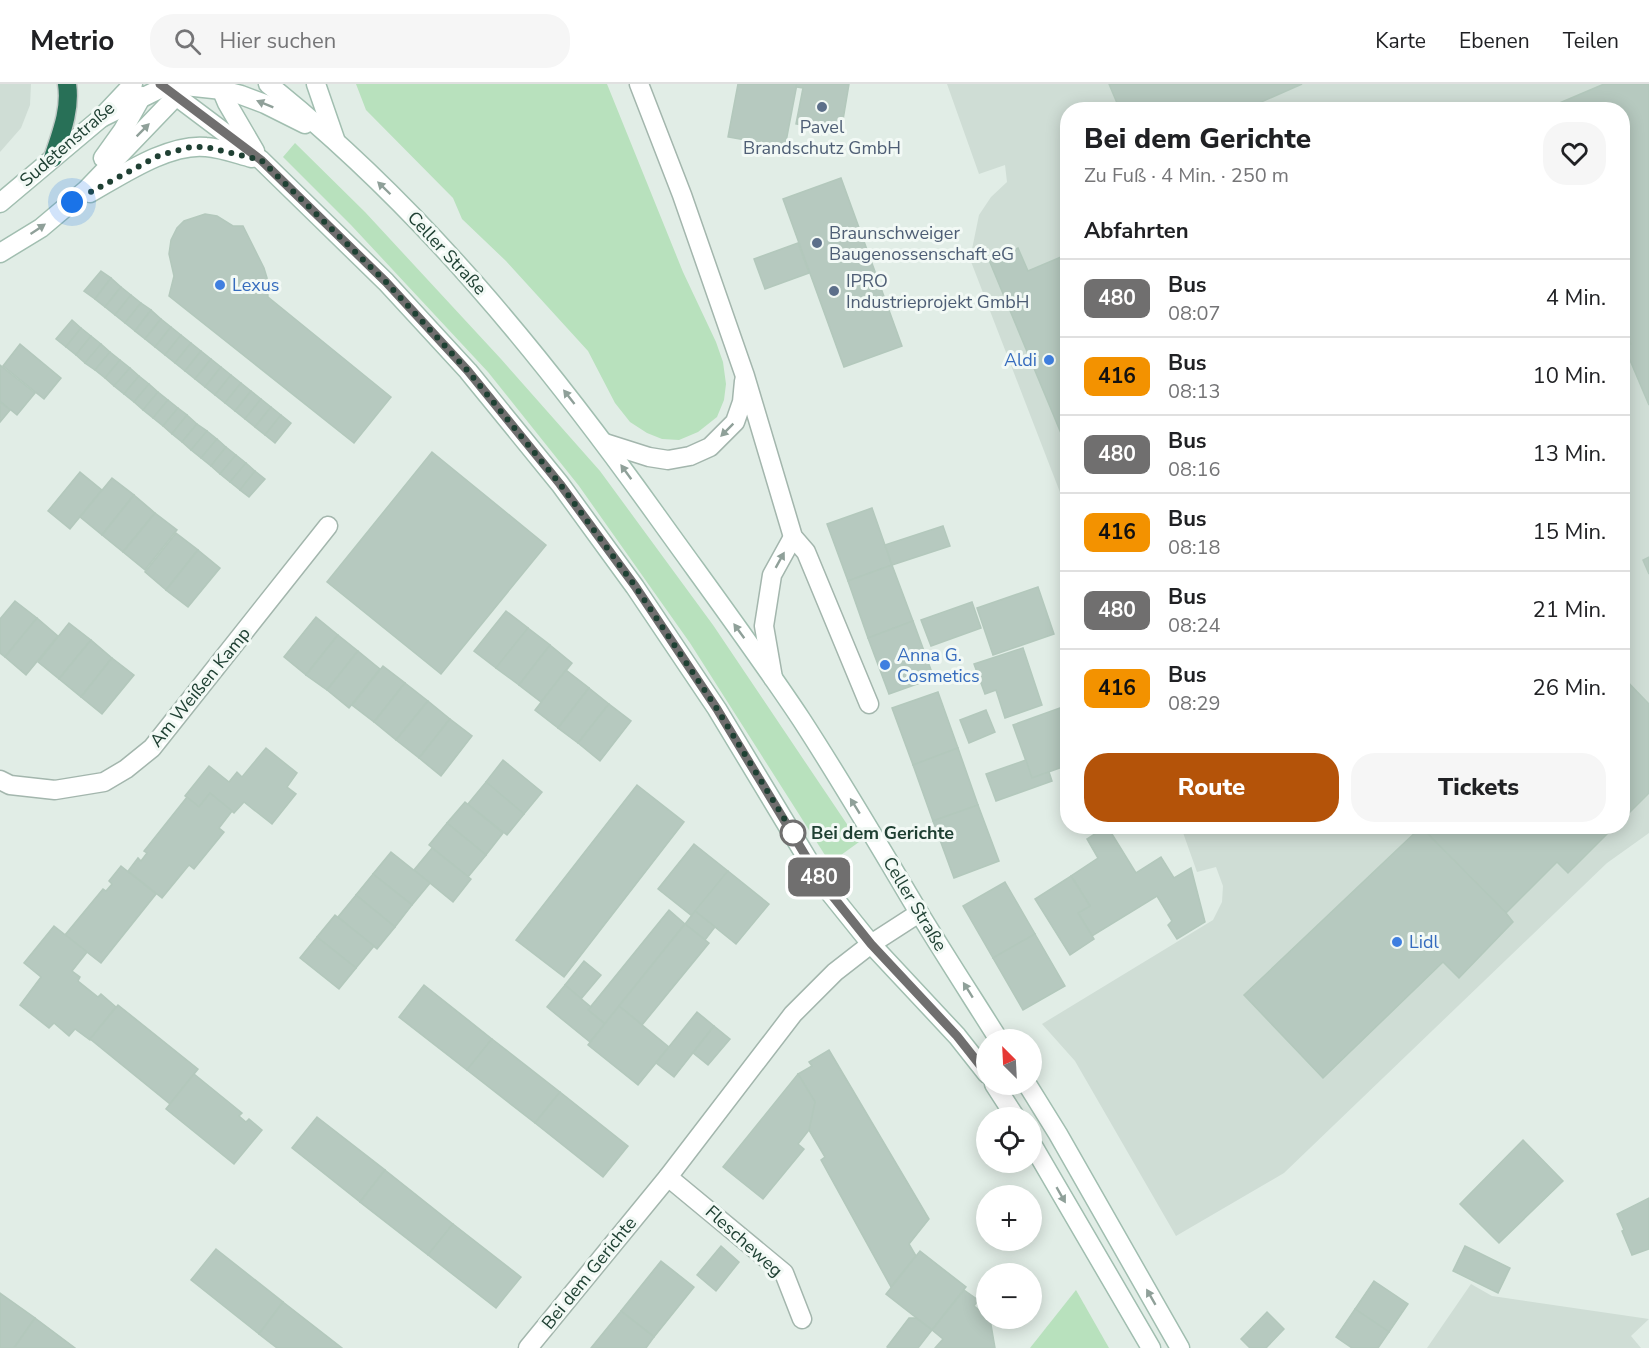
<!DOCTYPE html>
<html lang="de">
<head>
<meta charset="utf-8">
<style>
  :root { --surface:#fff; --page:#f6f6f6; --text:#202124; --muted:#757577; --line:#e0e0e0; --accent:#b45309 }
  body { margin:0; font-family:"Nunito Sans",sans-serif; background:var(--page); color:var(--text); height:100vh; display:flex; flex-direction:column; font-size:22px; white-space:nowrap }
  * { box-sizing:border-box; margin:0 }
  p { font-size:20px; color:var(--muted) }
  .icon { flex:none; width:33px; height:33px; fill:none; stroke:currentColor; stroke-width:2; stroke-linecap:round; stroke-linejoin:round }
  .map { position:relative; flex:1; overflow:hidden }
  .side { position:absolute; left:1060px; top:18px; width:570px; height:732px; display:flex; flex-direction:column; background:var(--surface); border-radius:24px; box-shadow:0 3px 15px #0003 }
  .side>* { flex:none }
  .badge { padding:0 12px; border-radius:9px; font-size:21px; line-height:39px }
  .needle { width:39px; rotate:336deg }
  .tools { position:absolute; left:976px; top:945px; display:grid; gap:12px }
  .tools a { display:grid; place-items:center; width:66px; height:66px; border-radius:50%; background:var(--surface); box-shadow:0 3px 15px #0003; font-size:30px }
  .you { position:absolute; width:30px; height:30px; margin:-15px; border:4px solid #fff; border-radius:50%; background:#1a73e8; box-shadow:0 0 0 9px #1a73e833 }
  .map>.badge { position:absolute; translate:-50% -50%; box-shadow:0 0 0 3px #fff }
  h2 { padding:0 24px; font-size:22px; line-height:54px }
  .round { display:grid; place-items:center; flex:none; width:63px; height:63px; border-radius:24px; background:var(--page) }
  .overview { display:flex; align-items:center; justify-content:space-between; height:102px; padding:0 24px }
  h1 { font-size:28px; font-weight:800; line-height:45px }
  .cta { display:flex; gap:12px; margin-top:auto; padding:12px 24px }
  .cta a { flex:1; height:69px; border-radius:24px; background:var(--accent); color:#fff; font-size:24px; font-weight:800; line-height:69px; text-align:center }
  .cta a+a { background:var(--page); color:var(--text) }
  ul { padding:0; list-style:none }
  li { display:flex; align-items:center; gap:18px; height:78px; padding:0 24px; border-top:2px solid var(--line) }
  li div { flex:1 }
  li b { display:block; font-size:22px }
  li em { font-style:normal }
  li .badge { min-width:66px; font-weight:700; text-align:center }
  header { display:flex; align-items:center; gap:36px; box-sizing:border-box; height:84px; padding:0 30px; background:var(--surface); border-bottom:2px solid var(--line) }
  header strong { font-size:28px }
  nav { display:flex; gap:33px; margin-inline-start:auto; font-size:21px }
  .search { width:420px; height:54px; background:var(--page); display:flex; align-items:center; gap:15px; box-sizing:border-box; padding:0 21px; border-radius:24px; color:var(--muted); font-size:22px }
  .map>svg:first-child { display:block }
  .built { fill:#cfddd5 }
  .green { fill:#b8e1bd }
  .building { fill:#b6c9bf; stroke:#b3c8bc; stroke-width:1.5 }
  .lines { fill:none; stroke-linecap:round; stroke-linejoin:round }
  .street-casing { stroke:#a3b6ad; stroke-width:21 }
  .secondary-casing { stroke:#a1beb0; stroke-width:21 }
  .highway-casing { stroke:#c0cac6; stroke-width:21 }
  .street { stroke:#fff; stroke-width:18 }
  .secondary { stroke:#fff; stroke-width:18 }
  .highway { stroke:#287057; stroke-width:18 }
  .oneway { fill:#8fa099 }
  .line-casing { stroke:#fff; stroke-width:14 }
  .line { stroke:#706f6f; stroke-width:9 }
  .walk { stroke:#1f4033; stroke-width:6; stroke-dasharray:0 10.8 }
  .service-dot { fill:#5c6f8a; stroke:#f2f9f5; stroke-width:2 }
  .shop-dot { fill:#3f7fe0; stroke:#f2f9f5; stroke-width:2 }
  .stop-dot { fill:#fff; stroke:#706f6f; stroke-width:3 }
  .labels { text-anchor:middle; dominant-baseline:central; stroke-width:6; stroke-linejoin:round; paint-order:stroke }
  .service-label { font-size:18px; fill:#4e5e75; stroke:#f2f9f5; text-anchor:start }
  .street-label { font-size:18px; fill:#1f4033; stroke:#f2f9f5 }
  .shop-label { font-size:18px; fill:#366cbe; stroke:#f2f9f5; text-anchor:start }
  .stop-label { font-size:18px; font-weight:bold; fill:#1f4033; stroke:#f2f9f5; text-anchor:start }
</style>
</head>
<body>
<header>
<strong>Metrio</strong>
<div class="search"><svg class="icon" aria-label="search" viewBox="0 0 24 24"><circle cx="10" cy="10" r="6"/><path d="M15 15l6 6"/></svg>Hier suchen</div>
<nav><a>Karte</a><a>Ebenen</a><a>Teilen</a></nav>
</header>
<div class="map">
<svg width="1649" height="1264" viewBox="0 0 1649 1264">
  <rect width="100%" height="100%" fill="#e1ede6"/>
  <g class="built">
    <path d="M0,0H31L30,21L21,44L0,68Z"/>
    <path d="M947,0H1649V749L1607,779L1284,1089L1176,1152L1075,977L1042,940L1213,836L1222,818L1223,802L1216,783L1197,788L1181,743L1623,742V26H1068V429L970,175L979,131L991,113L1007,98L1005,81L979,90Z"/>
    <path d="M1471,1200L1492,1212L1649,1235L1631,1252L1641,1264H1427Z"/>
  </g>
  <g class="green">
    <path d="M356,0H607L683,188L716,258L723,278L726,300L724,316L717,333L698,348L679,356L662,355L647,349L630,338L615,319L588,267L506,177L462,135L453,114L366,26Z"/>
    <path d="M295,59L365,128L501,275L600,387L713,541L859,758L830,779L690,559L579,402L488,288L351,141L283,73Z"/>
    <path d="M1076,1206L1109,1264H1030Z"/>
  </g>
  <g class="building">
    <path d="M738,0H797L785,63L728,53Z"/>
    <path d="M797,0H849L841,48L796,40L803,4L796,3Z"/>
    <path d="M1109,0H1302L1243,26H1120Z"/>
    <path d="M1604,0H1649V321L1624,262L1631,260L1623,240V26H1543Z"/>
    <path d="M841,94L902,262L844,283L783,115Z"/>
    <path d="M205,130L217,132L233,142H243L264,184L267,194L268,213L391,313L354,359L169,212L174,192L169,170L171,156L177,144L184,137Z"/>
    <path d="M798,159L809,189L765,205L754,175Z"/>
    <path d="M1018,164L1028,187L1068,170V366L989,176Z"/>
    <path d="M101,187L111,194L95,215L84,207Z"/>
    <path d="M111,194L121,203L105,223L95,215Z"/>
    <path d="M121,203L131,211L115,231L105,223Z"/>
    <path d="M131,211L141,219L125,239L115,231Z"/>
    <path d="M141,219L151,226L135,247L125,239Z"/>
    <path d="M151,226L161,235L145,255L135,247Z"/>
    <path d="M161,235L171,243L155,263L145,255Z"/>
    <path d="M72,236L81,244L66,263L56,255Z"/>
    <path d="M171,243L181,251L165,271L155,263Z"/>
    <path d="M81,244L91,252L76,271L66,263Z"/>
    <path d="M181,251L191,259L175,279L165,271Z"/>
    <path d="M91,252L101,260L85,279L76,271Z"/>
    <path d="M191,259L201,267L185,287L175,279Z"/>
    <path d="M20,260L61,294L44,315L3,282Z"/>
    <path d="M101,260L110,268L95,286L85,279Z"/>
    <path d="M201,267L211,275L195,295L185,287Z"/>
    <path d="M110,268L120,276L105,294L95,286Z"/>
    <path d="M211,275L221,283L205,303L195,295Z"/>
    <path d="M120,276L130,284L114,302L105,294Z"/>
    <path d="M0,281L35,309L17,331L0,317Z"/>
    <path d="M221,283L231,291L215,311L205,303Z"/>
    <path d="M130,284L139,292L124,310L114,302Z"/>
    <path d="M231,291L241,299L225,319L215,311Z"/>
    <path d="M139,292L149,300L134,318L124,310Z"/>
    <path d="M241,299L251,307L235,327L225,319Z"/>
    <path d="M149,300L158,308L143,326L134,318Z"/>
    <path d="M251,307L261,315L245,335L235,327Z"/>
    <path d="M158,308L168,316L153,334L143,326Z"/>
    <path d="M261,315L271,323L255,343L245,335Z"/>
    <path d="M168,316L178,324L163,342L153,334Z"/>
    <path d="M0,318L10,326L0,338Z"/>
    <path d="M271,323L281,331L265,351L255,343Z"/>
    <path d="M178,324L187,331L172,350L163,342Z"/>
    <path d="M187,331L197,340L182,358L172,350Z"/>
    <path d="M281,331L291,339L275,359L265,351Z"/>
    <path d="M197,340L207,347L191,366L182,358Z"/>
    <path d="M207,347L217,355L201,374L191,366Z"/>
    <path d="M217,355L226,363L211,382L201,374Z"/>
    <path d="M226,363L236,371L220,390L211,382Z"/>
    <path d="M432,368L546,461L441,590L327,498Z"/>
    <path d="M236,371L246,379L230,398L220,390Z"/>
    <path d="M246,379L255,387L240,406L230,398Z"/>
    <path d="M255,387L265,395L249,413L240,406Z"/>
    <path d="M80,388L102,406L70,445L48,427Z"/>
    <path d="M112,394L134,411L102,451L80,433Z"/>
    <path d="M134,411L155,429L123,468L102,451Z"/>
    <path d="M872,424L892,481L848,497L827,440Z"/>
    <path d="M155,429L177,446L145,486L123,468Z"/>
    <path d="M943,442L950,462L892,481L885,461Z"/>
    <path d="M176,449L198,466L166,506L145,488Z"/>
    <path d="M198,466L220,484L188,523L166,506Z"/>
    <path d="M1649,473V490L1643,476Z"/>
    <path d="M892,481L913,537L868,554L848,497Z"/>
    <path d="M1038,503L1054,550L993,571L977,524Z"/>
    <path d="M15,517L37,534L5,573L0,569V535Z"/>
    <path d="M972,518L981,544L931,562L921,536Z"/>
    <path d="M506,527L528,544L496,584L474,567Z"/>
    <path d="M316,533L338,551L306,591L284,573Z"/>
    <path d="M37,534L58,552L26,591L5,573Z"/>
    <path d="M913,537L934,594L889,610L868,554Z"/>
    <path d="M69,539L91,556L59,595L38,578Z"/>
    <path d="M528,544L550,561L519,601L496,584Z"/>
    <path d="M338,551L358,567L327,606L306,591Z"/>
    <path d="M91,556L112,574L81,613L59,595Z"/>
    <path d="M550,561L572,579L541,618L519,601Z"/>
    <path d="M1023,564L1042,621L1005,634L996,606L985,610L974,580Z"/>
    <path d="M358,567L380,585L349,624L327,606Z"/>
    <path d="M112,574L134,591L102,630L81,613Z"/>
    <path d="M383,582L405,599L374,638L352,621Z"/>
    <path d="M566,586L589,604L558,644L535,626Z"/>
    <path d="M1623,593L1649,620V709L1623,735Z"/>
    <path d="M405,599L428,617L396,656L374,638Z"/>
    <path d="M589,604L609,620L578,659L558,644Z"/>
    <path d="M938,608L958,664L913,681L892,624Z"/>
    <path d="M428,617L450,635L419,674L396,656Z"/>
    <path d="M609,620L631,637L600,677L578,659Z"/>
    <path d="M1068,621V681L1032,694L1013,641Z"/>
    <path d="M986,626L995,648L969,659L960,636Z"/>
    <path d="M450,635L472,652L441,692L419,674Z"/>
    <path d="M266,664L297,689L287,703L296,710L272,740L244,718L234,729L210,709L199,723L185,712L209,682L229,698L237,688L242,693Z"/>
    <path d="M958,664L978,721L933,737L913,681Z"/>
    <path d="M503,676L542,708L524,730L486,698Z"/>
    <path d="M1026,676L1032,694L1049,688L1052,697L996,717L986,690Z"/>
    <path d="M486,698L524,730L507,751L468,720Z"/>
    <path d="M637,701L684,738L564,893L516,856Z"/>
    <path d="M210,709L232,727L219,744L224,748L194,785L189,781L162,814L128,787L138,774L141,777L147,769L144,767L187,713L199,723Z"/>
    <path d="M465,718L503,749L486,771L447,739Z"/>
    <path d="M978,721L999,777L954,794L933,737Z"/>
    <path d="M447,739L486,771L468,793L429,761Z"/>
    <path d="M1107,742L1136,789L1161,773L1174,794L1191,784L1205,838L1177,855L1168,841L1172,837L1157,812L1092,852L1078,829L1090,822L1071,792L1098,774L1087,755Z"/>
    <path d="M1615,742L1568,789L1557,778L1506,829L1421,743Z"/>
    <path d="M1421,743L1506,829L1513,838L1459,894L1443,878L1323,994L1244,911Z"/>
    <path d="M694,760L728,787L692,832L658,805Z"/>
    <path d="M432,764L471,795L453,818L414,786Z"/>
    <path d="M391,768L430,799L412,821L373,790Z"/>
    <path d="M121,782L156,810L101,879L65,851L103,805L106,807L112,800L109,797Z"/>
    <path d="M728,787L769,820L736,860L695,827Z"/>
    <path d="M373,790L412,821L395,843L356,811Z"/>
    <path d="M1071,792L1090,822L1078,829L1094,855L1070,871L1035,815Z"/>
    <path d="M1005,798L1035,850L993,874L963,822Z"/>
    <path d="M356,811L395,843L377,865L338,833Z"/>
    <path d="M669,826L685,840L605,940L588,926Z"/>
    <path d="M695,827L715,843L705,856L685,840Z"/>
    <path d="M335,831L374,862L356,884L317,853Z"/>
    <path d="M685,840L709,859L642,941L619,922Z"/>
    <path d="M54,842L87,868L72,887L80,893L78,897L98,913L101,910L116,923L90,956L75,945L69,952L54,939L49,944L20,921L41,893L24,879Z"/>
    <path d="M1035,850L1065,902L1023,926L993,874Z"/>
    <path d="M317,853L356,884L339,905L300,874Z"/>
    <path d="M584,877L601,891L581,915L565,901Z"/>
    <path d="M424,901L492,955L467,986L399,933Z"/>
    <path d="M565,901L591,923L588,926L605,940L590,958L547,923Z"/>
    <path d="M118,921L198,985L170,1020L90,955Z"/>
    <path d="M619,922L669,963L638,1001L588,961Z"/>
    <path d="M697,928L714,942L674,993L656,979Z"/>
    <path d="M714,942L730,955L708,981L693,969Z"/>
    <path d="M492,955L560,1008L535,1039L467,986Z"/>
    <path d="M829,966L929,1135L909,1160L916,1172L891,1203L821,1076L825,1073L809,1046L815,1018L798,990L812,982L809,978Z"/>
    <path d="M194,990L242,1029L239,1032L246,1038L249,1035L262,1046L234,1080L166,1025Z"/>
    <path d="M798,990L815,1018L809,1046L798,1060L804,1065L763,1115L723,1083Z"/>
    <path d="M560,1008L628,1062L603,1093L535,1039Z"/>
    <path d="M317,1033L385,1086L360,1118L292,1064Z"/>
    <path d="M1523,1056L1563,1097L1499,1159L1460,1120Z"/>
    <path d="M385,1086L453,1140L428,1171L360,1118Z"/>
    <path d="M1649,1114V1165L1632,1171L1622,1147L1624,1146L1617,1130Z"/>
    <path d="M453,1140L521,1193L496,1224L428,1171Z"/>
    <path d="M721,1162L739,1178L716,1207L697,1191Z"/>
    <path d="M1465,1162L1510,1184L1498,1209L1453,1187Z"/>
    <path d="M216,1165L283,1218L259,1250L191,1196Z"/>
    <path d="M920,1167L966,1203L932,1246L886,1210Z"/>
    <path d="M661,1177L694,1203L654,1253L621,1227Z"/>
    <path d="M1374,1197L1408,1220L1389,1248L1355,1225Z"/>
    <path d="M964,1206L978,1216L974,1222L987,1232V1234L990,1235L995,1264H935L943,1255L932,1246Z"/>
    <path d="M0,1209L35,1234L14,1264H0Z"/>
    <path d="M283,1218L342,1264H277L259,1250Z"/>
    <path d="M1355,1225L1389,1248L1378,1264H1352L1336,1253Z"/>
    <path d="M621,1227L654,1253L646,1264H591Z"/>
    <path d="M1267,1228L1284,1245L1266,1264H1250L1241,1255Z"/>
    <path d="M35,1234L75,1264H14Z"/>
    <path d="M909,1234H916L932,1246L918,1264H888L887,1263Z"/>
  </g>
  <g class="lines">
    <g class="street-casing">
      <g id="street">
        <path d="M639,0L682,111L745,292L793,453L806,468L869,620"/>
        <path d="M605,359L649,373L668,376L690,372L710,363L735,338L742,318L744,297"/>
        <path d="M773,594L764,542L772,491L793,453"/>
        <path d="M0,696L10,701L55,706L104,698L126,685L152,664L328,442"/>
        <path d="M668,1093L784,1189L802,1235"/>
        <path d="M528,1264L668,1093L793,930L835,888L871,860L919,829"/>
      </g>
    </g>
    <g class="secondary-casing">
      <g id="secondary">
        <path d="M160,0L261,76L386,198L468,287L560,400L635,503L717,625L822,799L871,860L957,952L987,990"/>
        <path d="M219,0L227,19L255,67"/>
        <path d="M268,0C421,122 544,274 657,432C705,499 755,566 801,635C842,698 880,763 918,827C944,870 972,913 999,956"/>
        <path d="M316,0L335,55"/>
        <path d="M101,34L164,3L185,2L222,6L241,11L265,20L305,40"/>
        <path d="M103,74L123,46L142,12"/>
        <path d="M90,109C122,91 169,59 206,63C221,64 237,70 252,74"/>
        <path d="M0,119L101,34L133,0"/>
        <path d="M0,169L41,144L86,106L183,5"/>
        <path d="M994,1000L1016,1034"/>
        <path d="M1027,1000L1058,1050L1180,1264"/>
        <path d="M1032,1060L1151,1264"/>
      </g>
    </g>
    <g class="highway-casing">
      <path id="highway" d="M53,74C61,50 71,25 67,0"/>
    </g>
    <use href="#street" class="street"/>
    <use href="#secondary" class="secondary"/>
    <use href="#highway" class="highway"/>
  </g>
  <defs><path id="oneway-solid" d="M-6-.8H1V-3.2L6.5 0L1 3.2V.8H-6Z" transform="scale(1.5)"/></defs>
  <g class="oneway">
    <use href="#oneway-solid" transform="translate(265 20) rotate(-158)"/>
    <use href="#oneway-solid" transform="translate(143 46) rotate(-45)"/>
    <use href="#oneway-solid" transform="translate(384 104) rotate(-136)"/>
    <use href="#oneway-solid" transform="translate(38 145) rotate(-34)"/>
    <use href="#oneway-solid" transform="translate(569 313) rotate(-128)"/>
    <use href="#oneway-solid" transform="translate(727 346) rotate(135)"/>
    <use href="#oneway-solid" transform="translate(626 388) rotate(-126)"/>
    <use href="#oneway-solid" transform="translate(780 476) rotate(-61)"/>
    <use href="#oneway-solid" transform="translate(739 547) rotate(-126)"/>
    <use href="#oneway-solid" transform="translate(855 722) rotate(-122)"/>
    <use href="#oneway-solid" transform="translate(968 906) rotate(-122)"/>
    <use href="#oneway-solid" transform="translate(1061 1111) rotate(60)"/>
    <use href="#oneway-solid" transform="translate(1151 1213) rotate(-120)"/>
  </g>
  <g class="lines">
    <g class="line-casing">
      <path id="line" d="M160,0L261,76L386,198L468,287L560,400L635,502L717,625L822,799L871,860L957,952L987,990"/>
    </g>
    <use href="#line" class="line"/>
    <path class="walk" d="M72,118L160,71L176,67L191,63H206L261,76L386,198L468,287L560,400L635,502L717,625L793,749"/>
  </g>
  <g class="service-dot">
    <circle cx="822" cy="23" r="6"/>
    <circle cx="817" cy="159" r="6"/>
    <circle cx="834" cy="207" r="6"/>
  </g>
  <g class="shop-dot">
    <circle cx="220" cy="201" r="6"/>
    <circle cx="1049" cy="276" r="6"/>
    <circle cx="885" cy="581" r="6"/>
    <circle cx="1397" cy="858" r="6"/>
  </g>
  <circle class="stop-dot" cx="793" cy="749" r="12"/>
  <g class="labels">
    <g class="service-label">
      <text x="822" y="43" text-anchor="middle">Pavel<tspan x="822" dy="21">Brandschutz GmbH</tspan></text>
      <text x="829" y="149">Braunschweiger<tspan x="829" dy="21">Baugenossenschaft eG</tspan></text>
      <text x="846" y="197">IPRO<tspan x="846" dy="21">Industrieprojekt GmbH</tspan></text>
    </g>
    <g class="street-label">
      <text transform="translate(67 60) rotate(-41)">Sudetenstraße</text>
      <text transform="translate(447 169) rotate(47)">Celler Straße</text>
      <text transform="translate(200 603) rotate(-51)">Am Weißen Kamp</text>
      <text transform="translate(915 820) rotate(59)">Celler Straße</text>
      <text transform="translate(744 1157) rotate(42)">Flescheweg</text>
      <text transform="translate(589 1189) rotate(-51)">Bei dem Gerichte</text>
    </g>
    <g class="shop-label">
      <text x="232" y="201">Lexus</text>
      <text x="1037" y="276" text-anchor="end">Aldi</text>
      <text x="897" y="571">Anna G.<tspan x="897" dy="21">Cosmetics</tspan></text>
      <text x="1409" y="858">Lidl</text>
    </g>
    <g class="stop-label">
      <text x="811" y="749">Bei dem Gerichte</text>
    </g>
  </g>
</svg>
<div class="tools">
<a><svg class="needle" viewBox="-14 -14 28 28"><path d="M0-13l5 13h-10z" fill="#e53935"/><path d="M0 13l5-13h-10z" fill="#757577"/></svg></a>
<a><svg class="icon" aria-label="locate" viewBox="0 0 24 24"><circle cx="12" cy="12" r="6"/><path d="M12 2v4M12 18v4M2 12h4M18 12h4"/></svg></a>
<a>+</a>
<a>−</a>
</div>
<div class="you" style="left:72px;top:118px"></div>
<b class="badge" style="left:819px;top:793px;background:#706f6f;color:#fff">480</b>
<section class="side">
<div class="overview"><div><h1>Bei dem Gerichte</h1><p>Zu Fuß · 4 Min. · 250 m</p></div><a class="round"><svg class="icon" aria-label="heart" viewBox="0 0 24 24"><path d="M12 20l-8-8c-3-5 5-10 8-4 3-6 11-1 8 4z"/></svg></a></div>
<h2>Abfahrten</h2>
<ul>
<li><span class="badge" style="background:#706f6f;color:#fff">480</span><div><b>Bus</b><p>08:07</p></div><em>4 Min.</em></li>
<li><span class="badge" style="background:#f39200;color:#111">416</span><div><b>Bus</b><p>08:13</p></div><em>10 Min.</em></li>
<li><span class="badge" style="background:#706f6f;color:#fff">480</span><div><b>Bus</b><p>08:16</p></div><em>13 Min.</em></li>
<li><span class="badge" style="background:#f39200;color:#111">416</span><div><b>Bus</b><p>08:18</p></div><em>15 Min.</em></li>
<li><span class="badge" style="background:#706f6f;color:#fff">480</span><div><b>Bus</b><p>08:24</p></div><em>21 Min.</em></li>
<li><span class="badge" style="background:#f39200;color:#111">416</span><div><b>Bus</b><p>08:29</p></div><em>26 Min.</em></li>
</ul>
<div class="cta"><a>Route</a><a>Tickets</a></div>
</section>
</div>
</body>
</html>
